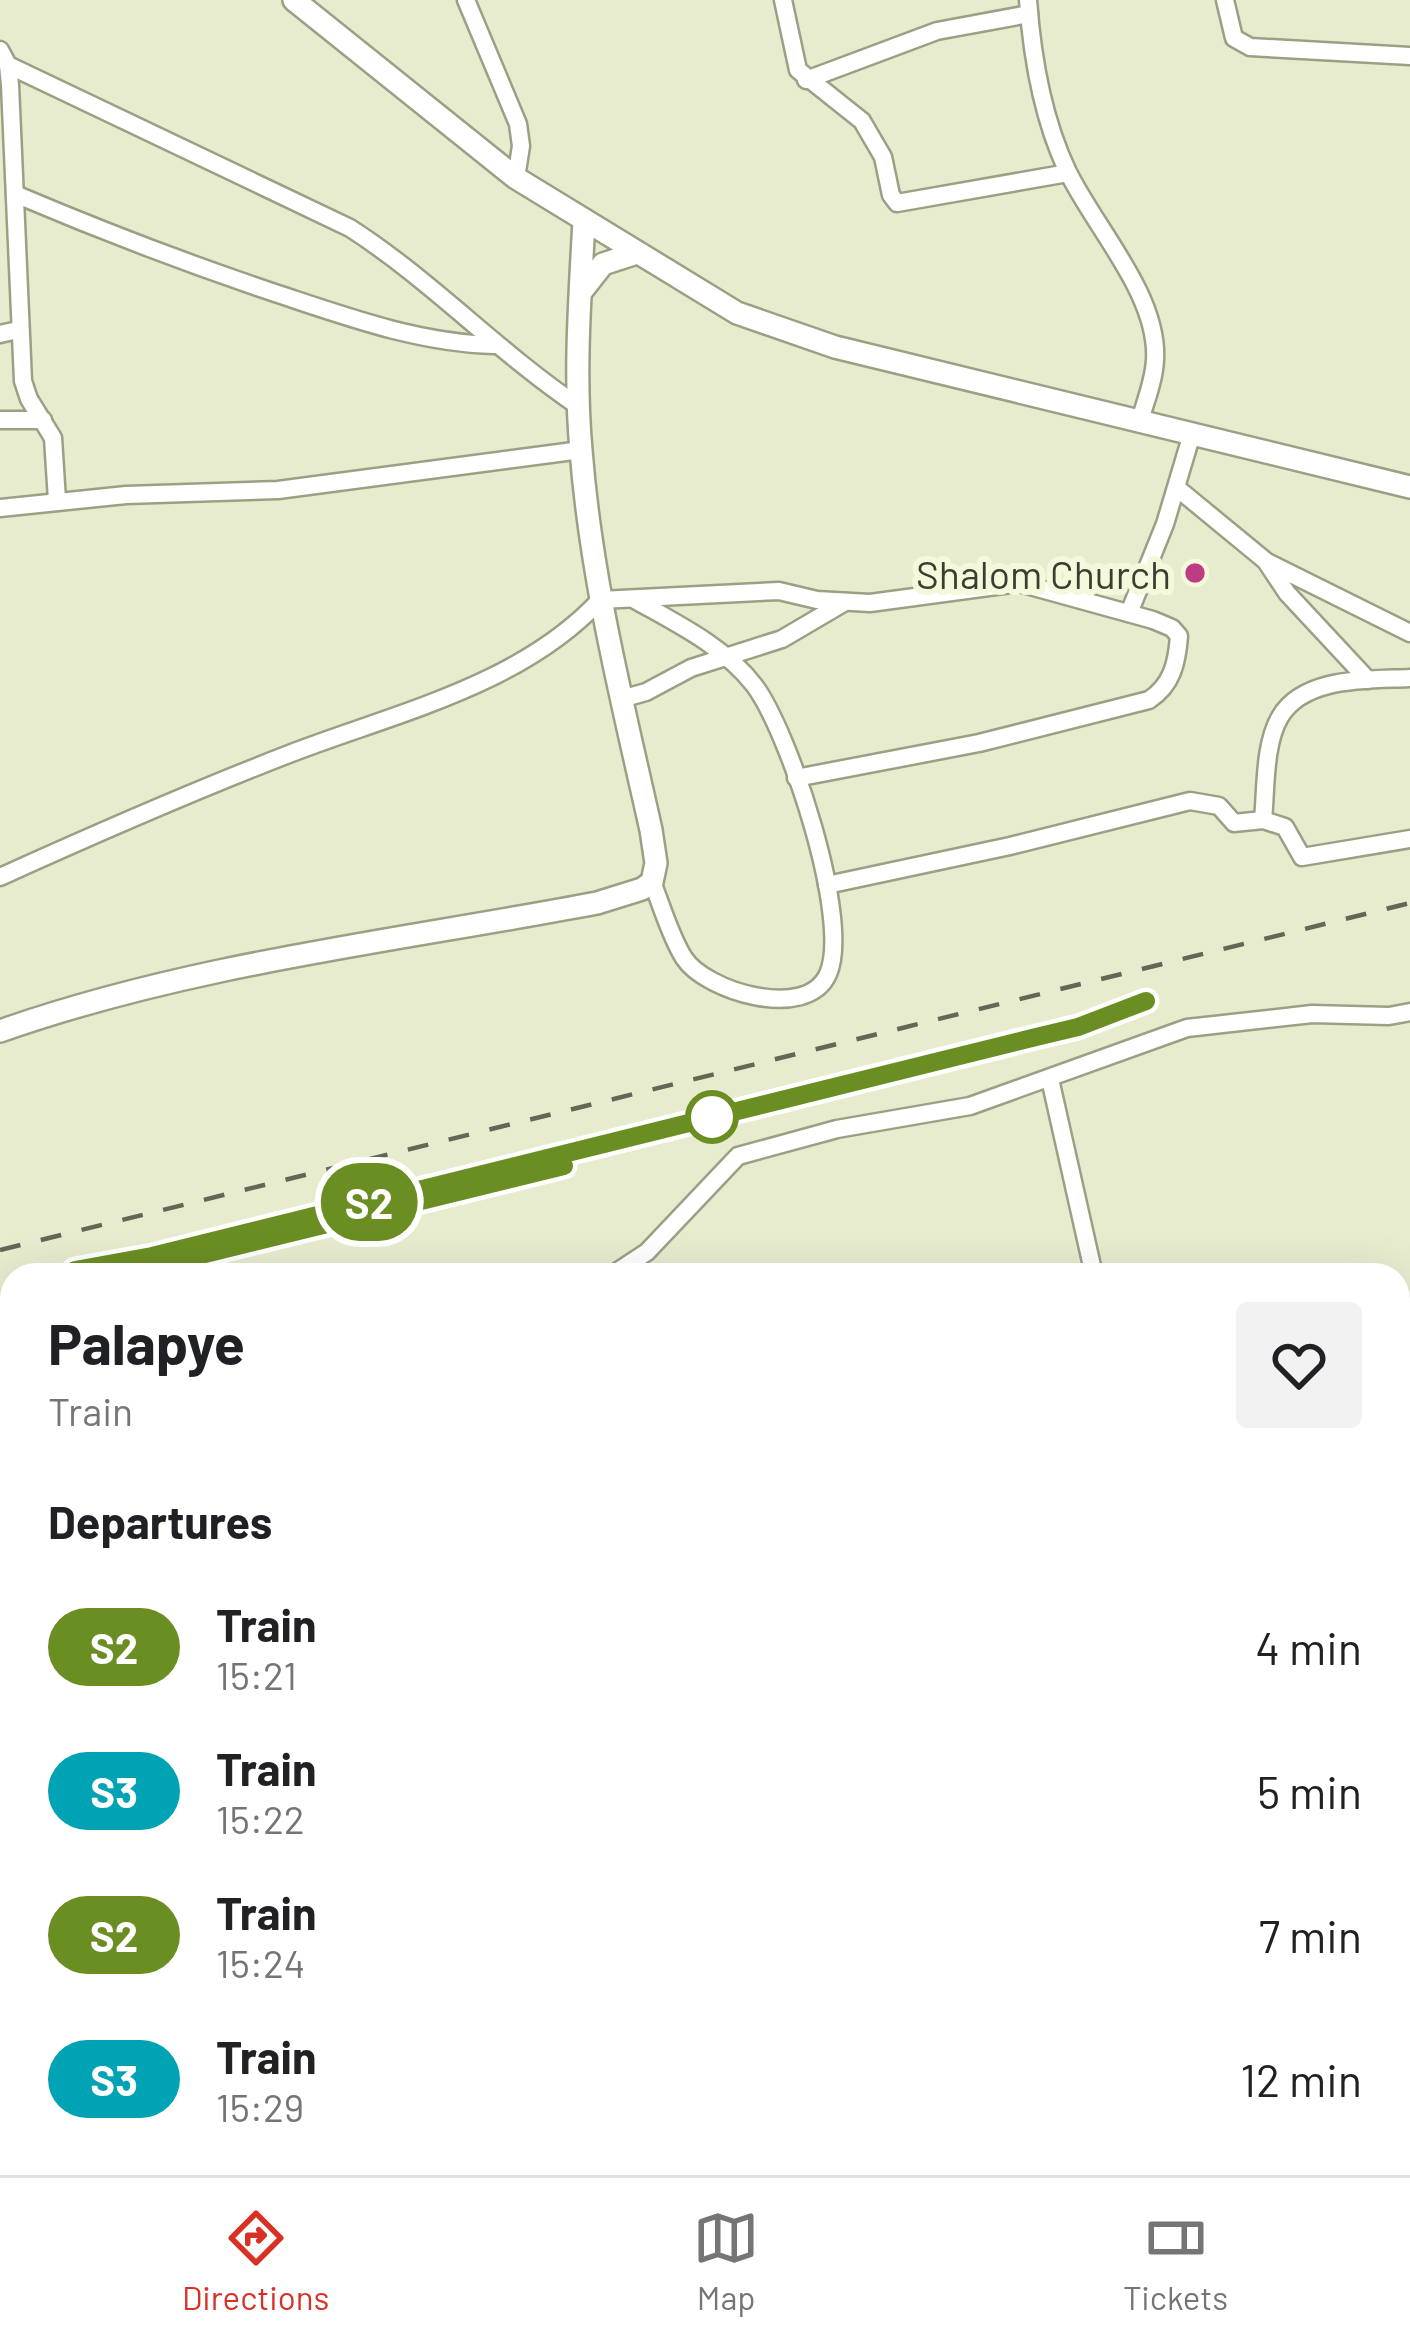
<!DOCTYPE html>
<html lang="en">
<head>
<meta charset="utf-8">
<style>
  :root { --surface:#fff; --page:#f2f2f2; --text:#202124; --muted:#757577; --line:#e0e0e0; --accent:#d93025 }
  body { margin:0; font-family:Barlow,sans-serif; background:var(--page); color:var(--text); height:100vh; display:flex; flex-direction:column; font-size:45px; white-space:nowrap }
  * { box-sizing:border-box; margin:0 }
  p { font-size:39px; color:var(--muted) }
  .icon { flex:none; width:66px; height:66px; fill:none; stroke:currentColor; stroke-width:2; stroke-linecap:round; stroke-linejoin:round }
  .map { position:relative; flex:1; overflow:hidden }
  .sheet { position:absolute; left:0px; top:1263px; width:1410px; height:912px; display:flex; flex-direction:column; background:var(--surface); border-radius:36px 36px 0 0; box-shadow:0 12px 48px #0002 }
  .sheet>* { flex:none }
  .badge { padding:0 24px; border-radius:39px; font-size:42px; line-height:78px }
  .map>.badge { position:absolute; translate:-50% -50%; box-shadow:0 0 0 6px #fff }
  h2 { padding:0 48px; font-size:45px; line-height:108px }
  .round { display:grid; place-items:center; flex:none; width:126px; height:126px; border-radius:12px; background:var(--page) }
  .overview { display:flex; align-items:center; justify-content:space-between; height:204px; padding:0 48px }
  h1 { font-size:57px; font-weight:700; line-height:90px }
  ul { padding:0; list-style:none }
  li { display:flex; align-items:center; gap:36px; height:144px; padding:0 48px }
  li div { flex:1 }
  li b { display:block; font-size:45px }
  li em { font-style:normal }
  li .badge { min-width:132px; font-weight:700; text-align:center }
  .tabs { display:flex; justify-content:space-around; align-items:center; height:168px; border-top:3px solid var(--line); background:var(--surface); font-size:33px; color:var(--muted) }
  .tabs a { display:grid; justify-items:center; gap:6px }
  .tabs .current { color:var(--accent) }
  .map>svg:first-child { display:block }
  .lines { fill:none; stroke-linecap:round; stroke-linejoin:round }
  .river { stroke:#9ea761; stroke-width:27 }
  .minor-casing { stroke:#9ba084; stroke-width:21 }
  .tertiary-casing { stroke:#9ba084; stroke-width:26 }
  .minor { stroke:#fff; stroke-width:16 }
  .tertiary { stroke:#fff; stroke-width:21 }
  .rail { stroke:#646656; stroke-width:4.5; stroke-dasharray:21 21; stroke-linecap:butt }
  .line-casing { stroke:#fff; stroke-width:27 }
  .line { stroke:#6b8e23; stroke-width:18 }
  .poi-dot { fill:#be3c84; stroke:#f4f9dc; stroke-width:4.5 }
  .stop-dot { fill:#fff; stroke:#6b8e23; stroke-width:6 }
  .labels { text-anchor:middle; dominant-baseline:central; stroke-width:12; stroke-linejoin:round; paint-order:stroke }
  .poi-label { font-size:39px; fill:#3b3d31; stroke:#f4f9dc; text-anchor:end }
</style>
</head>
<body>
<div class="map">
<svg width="1410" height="2175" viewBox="0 0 1410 2175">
  <rect width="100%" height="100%" fill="#e7eccf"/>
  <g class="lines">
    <g class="river">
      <path d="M0,1920L12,1928"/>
      <path d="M1398,2096L1410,2093"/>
      <path d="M463,2163L489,2175"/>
      <path d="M1371,2163L1382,2175"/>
    </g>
    <g class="minor-casing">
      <g id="minor">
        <path d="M466,0L518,124L521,146L516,178"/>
        <path d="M783,0L798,70L862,121L883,157L891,195L897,203L1068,173"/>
        <path d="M1028,0C1032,56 1043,119 1067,170C1094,227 1159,295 1155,360C1154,381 1145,403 1139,423"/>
        <path d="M1225,0L1234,38L1250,47L1410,56"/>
        <path d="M0,50L8,65L10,85L23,381L29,399L53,438L57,500"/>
        <path d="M8,65L350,228C431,280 498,352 578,406"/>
        <path d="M806,80L937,31L1029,14"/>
        <path d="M15,194C102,231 191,265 281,295C350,318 420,343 494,345"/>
        <path d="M0,334L18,330"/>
        <path d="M0,420H43"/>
        <path d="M1177,488L1267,562L1410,633"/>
        <path d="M0,508L126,495L278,490L581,450"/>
        <path d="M1267,563L1287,593L1368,680"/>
        <path d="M635,600C676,623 725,647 754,685C789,731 852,921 828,974C807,1022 705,991 684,958C670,936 662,906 652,882"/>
        <path d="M1129,613L1165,524L1191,437"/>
        <path d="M621,699L646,692L691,668L782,639L845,602"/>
        <path d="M1263,820C1266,789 1264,744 1280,717C1304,676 1370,680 1410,678"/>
        <path d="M0,877C95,834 191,792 289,754C395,713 520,686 600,600L779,591L817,600L870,603L1019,583L1153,620L1172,628L1179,636C1177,663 1172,685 1149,700L979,743L796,778"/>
        <path d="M827,885L1010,846L1190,801L1219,806L1234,823L1263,820L1285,827L1302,857L1410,839"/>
        <path d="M1050,1079L1094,1275"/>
        <path d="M612,1275L647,1252L738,1156L837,1129L970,1106L1187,1028L1312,1014L1389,1016L1410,1012"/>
        <path d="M0,1414L12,1418"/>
        <path d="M1398,1831L1410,1824"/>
        <path d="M586,2163L587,2175"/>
        <path d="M111,2175L116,2163"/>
      </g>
    </g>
    <g class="tertiary-casing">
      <g id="tertiary">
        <path d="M294,0L516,178L737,313L835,347L1410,487"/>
        <path d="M581,292L603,264L637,253"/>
        <path d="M0,1031C194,963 397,941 597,903L642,889L652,882L656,863L651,830C623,704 591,580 581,450C574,374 580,297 584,220"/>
      </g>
    </g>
    <use href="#minor" class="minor"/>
    <use href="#tertiary" class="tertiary"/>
    <g class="rail">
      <path d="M0,1250L1410,903"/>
      <path d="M31,1269L75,1270L152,1255L1078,1027L1146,1001"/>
    </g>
  </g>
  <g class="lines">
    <g class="line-casing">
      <path id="line" d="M564,1166L156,1266L75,1270L152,1256L1032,1038L1078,1027L1146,1001"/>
    </g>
    <use href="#line" class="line"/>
  </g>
  <circle class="poi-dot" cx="1195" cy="573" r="12"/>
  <circle class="stop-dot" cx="712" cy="1117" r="24"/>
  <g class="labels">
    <g class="poi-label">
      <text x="1171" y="573">Shalom Church</text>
    </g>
  </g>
</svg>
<b class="badge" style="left:369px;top:1202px;background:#6b8e23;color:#fff">S2</b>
<section class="sheet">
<div class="overview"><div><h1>Palapye</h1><p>Train</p></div><a class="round"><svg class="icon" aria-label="heart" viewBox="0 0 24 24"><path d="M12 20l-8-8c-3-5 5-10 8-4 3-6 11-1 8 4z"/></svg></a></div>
<h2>Departures</h2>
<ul>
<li><span class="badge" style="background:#6b8e23;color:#fff">S2</span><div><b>Train</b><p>15:21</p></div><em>4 min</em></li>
<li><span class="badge" style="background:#00a3b4;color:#fff">S3</span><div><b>Train</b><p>15:22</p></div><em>5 min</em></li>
<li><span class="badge" style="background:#6b8e23;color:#fff">S2</span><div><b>Train</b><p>15:24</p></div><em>7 min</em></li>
<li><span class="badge" style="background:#00a3b4;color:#fff">S3</span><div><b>Train</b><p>15:29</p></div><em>12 min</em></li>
</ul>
</section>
</div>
<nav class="tabs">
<a class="current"><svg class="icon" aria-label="directions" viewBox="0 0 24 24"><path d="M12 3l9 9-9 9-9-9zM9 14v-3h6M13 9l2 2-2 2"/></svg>Directions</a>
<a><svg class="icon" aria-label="map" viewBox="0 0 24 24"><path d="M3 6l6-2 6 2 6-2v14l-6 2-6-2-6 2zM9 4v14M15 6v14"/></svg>Map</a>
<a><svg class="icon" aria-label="tickets" viewBox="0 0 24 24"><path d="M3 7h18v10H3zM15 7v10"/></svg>Tickets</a>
</nav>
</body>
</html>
